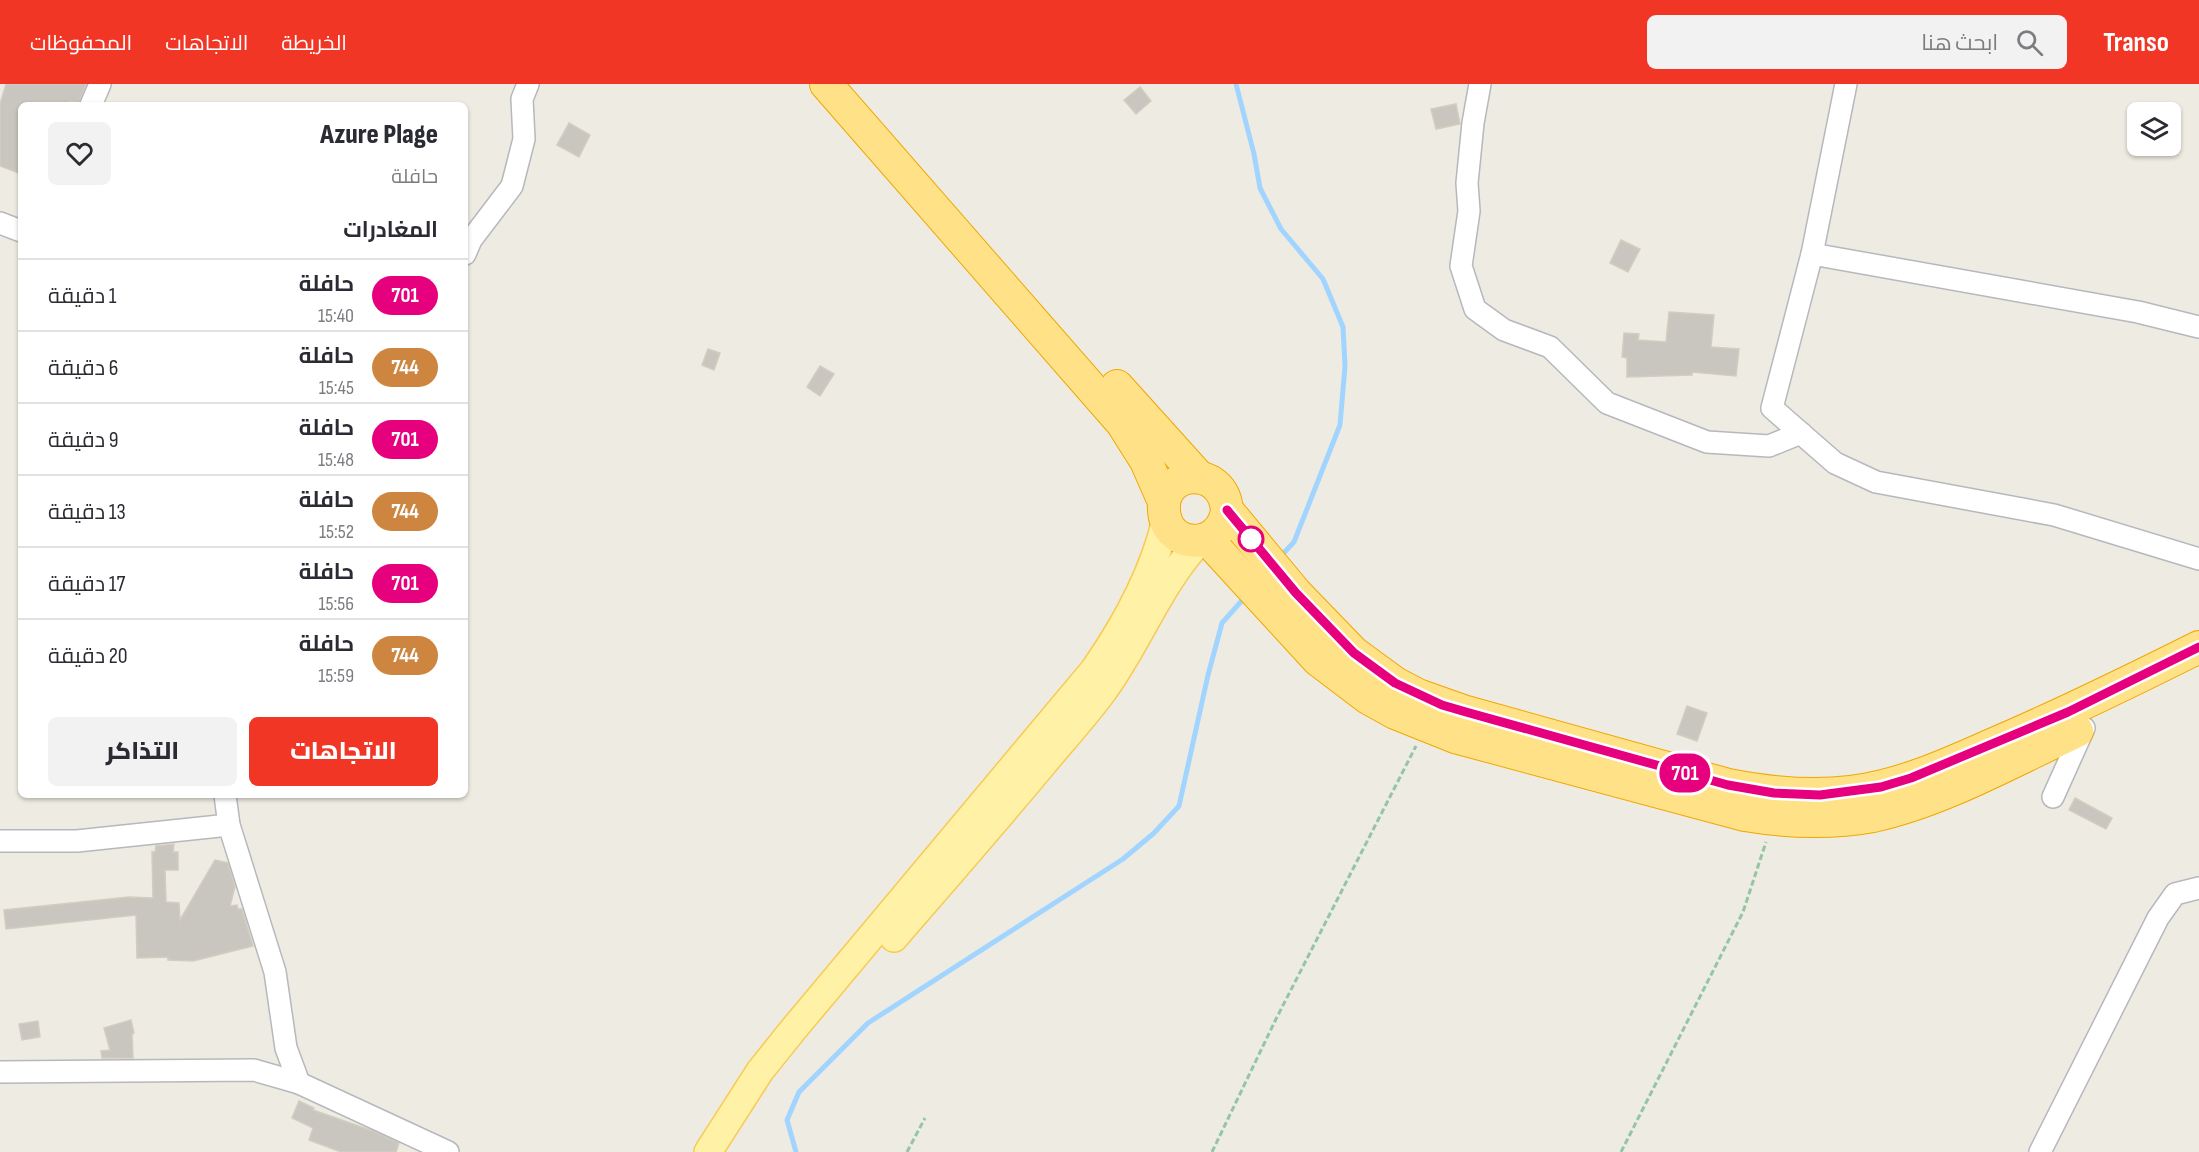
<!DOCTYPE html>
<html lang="ar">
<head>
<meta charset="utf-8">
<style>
  :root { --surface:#fff; --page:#f2f2f3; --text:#2b2b33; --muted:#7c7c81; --line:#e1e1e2; --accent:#f13625 }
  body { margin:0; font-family:"Sofia Sans Condensed",Cairo,sans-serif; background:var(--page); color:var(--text); direction:rtl; height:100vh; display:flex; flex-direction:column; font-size:22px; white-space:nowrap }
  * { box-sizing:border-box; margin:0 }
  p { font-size:20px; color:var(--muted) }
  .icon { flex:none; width:33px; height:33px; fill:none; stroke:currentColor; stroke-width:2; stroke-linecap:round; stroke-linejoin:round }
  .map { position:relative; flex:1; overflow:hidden; direction:ltr }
  .sheet { position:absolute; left:18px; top:18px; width:450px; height:696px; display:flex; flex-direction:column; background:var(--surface); border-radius:9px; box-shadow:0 2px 4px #0004; direction:rtl }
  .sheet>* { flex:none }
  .badge { padding:0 12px; border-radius:20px; font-size:21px; line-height:39px }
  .controls { position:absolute; left:2127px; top:18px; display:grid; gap:12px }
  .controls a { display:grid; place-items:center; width:54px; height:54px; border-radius:9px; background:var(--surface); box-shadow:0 2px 4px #0004; font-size:30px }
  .map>.badge { position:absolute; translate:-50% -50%; box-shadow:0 0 0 3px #fff }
  h2 { padding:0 30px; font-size:22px; line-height:54px }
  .round { display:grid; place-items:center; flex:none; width:63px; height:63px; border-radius:9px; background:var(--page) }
  .overview { display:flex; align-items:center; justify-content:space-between; height:102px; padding:0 30px }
  h1 { font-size:28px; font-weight:800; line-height:45px }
  .button { display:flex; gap:12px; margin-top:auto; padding:12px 30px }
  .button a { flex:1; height:69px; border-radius:9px; background:var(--accent); color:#fff; font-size:24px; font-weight:800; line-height:69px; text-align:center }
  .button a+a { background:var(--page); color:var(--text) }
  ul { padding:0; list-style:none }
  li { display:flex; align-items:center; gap:18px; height:72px; padding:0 30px; border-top:2px solid var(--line) }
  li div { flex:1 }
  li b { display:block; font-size:22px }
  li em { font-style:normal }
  li .badge { min-width:66px; font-weight:700; text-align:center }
  header { display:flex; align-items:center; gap:36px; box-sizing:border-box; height:84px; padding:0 30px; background:var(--accent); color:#fff }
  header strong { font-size:28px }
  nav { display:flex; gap:33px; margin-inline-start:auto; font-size:21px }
  .search { width:420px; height:54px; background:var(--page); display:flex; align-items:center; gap:15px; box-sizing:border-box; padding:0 21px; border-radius:9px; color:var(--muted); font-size:22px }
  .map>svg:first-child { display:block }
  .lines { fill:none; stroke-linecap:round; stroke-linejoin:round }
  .stream { stroke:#a1d5ff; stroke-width:5 }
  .building { fill:#c9c6bf; stroke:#d3cdc0; stroke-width:1.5 }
  .minor-casing { stroke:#b5b8bd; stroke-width:24 }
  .major-casing { stroke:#f8ca51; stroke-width:30 }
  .highway-casing { stroke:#f0a700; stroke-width:34 }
  .path { stroke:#94c6a3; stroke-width:3; stroke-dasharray:6 3; stroke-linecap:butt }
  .minor { stroke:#fff; stroke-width:21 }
  .major { stroke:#fff1a6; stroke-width:27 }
  .highway { stroke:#ffe288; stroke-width:32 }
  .line-casing { stroke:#fff; stroke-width:14 }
  .line { stroke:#e6007e; stroke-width:9 }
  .stop-dot { fill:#fff; stroke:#e6007e; stroke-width:3 }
</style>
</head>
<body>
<header>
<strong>Transo</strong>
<div class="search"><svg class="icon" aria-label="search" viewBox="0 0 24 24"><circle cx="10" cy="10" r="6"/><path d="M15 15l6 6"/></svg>ابحث هنا</div>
<nav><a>الخريطة</a><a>الاتجاهات</a><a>المحفوظات</a></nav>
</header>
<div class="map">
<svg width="2199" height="1068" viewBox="0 0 2199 1068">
  <rect width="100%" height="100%" fill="#eeebe2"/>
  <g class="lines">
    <g class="stream">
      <path d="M1236,0L1254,70L1260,104L1281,145L1323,195L1343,243L1345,282L1340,341L1294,458L1280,473"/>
      <path d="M796,1068L787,1036L799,1008L868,939L1123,775L1154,749L1179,722L1208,591L1222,539L1246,512"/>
    </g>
  </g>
  <g class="building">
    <path d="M6,0H86L79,19L70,17L68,21H21V90L0,82V20Z"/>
    <path d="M1140,3L1151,17L1136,30L1124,16Z"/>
    <path d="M1456,20L1460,40L1436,45L1431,25Z"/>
    <path d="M569,39L590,51L579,73L557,61Z"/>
    <path d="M1621,156L1640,165L1628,188L1610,179Z"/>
    <path d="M1669,228L1714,231L1711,263L1739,265L1736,292L1692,288V291L1627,293V274L1622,273L1624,249L1639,250L1638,256L1666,258Z"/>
    <path d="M708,265L720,269L714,286L702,281Z"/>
    <path d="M820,282L834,290L820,312L807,303Z"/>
    <path d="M1687,622L1707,629L1697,657L1677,650Z"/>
    <path d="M2075,714L2112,734L2106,745L2069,726Z"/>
    <path d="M174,760L173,768H178V786H165L166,818L179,819L180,836L215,776L228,779L235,803L230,822L237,821L238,825H242L253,862L193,877L168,876V873L137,874L136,831L6,845L4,826L129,813L153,814L152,768H155L156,762Z"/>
    <path d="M131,936L134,949L132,950L133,974H102L101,967L110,966L104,944Z"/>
    <path d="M38,937L40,953L22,956L19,940Z"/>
    <path d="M299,1017L314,1024L313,1026L373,1047L399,1059L396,1068H341L309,1056L313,1044L292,1034Z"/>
  </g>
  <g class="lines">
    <g class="minor-casing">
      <g id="minor">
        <path d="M1480,0L1473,39L1467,99L1469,127L1461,182L1475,225L1504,246L1550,263L1607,319L1707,358L1769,362L1801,349"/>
        <path d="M1846,0L1812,170L1772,324L1835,379L1876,398L2054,431L2199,475"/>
        <path d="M91,21L100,0"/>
        <path d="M0,139L21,147"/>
        <path d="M465,170L471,156L512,102L524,55L522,15L528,0"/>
        <path d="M1812,170L2138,228L2199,243"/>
        <path d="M225,711L229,741L275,888L286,964L299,999L448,1068"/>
        <path d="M2053,713L2084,644"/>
        <path d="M0,757H77L229,741"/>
        <path d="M0,988L254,986L299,999"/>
        <path d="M2040,1068L2158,834L2175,810L2199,804"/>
      </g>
    </g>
    <g class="major-casing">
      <g id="major">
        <path d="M894,854C944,796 994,739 1043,680C1063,656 1085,632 1104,606C1139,558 1159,500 1200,457"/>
        <path d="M708,1068L760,987L792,947L1094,586C1126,540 1153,491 1166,436"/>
      </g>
    </g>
    <g class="highway-casing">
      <g id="highway">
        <path d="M826,0L1122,339L1146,377L1164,418"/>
        <path d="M1117,302L1199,393"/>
        <path d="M1227,426C1222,467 1166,467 1164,426C1161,385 1223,380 1227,426L1296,509L1354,569L1395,599L1418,611L1466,628L1728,701C1769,709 1809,713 1851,708C1899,702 1944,682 1989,662C2060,632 2129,598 2199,563"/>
        <path d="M1207,455L1318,576L1368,614L1395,629L1455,653L1745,731C1787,738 1830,740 1873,732C1942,717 2013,677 2077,647"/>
      </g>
    </g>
    <g class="path">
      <path d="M907,1068L925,1034"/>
      <path d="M1212,1068L1276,935L1416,662"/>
      <path d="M1621,1068L1743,828L1766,758"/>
    </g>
    <use href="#minor" class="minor"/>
    <use href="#major" class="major"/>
    <use href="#highway" class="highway"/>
  </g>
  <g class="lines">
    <g class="line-casing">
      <path id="line" d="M1227,426L1296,509L1354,569L1395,599L1442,621L1466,628L1728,701L1774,709L1820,711L1881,703L1911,694L2068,628L2199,563"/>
    </g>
    <use href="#line" class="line"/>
  </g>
  <circle class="stop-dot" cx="1251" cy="455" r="12"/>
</svg>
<div class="controls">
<a><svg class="icon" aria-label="layers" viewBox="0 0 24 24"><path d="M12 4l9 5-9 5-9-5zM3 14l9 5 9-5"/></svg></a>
</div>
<b class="badge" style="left:1685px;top:689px;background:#e6007e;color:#fff">701</b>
<section class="sheet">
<div class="overview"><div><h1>Azure Plage</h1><p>حافلة</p></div><a class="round"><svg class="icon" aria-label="heart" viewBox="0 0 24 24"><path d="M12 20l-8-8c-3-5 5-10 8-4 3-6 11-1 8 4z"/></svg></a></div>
<h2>المغادرات</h2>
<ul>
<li><span class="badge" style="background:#e6007e;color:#fff">701</span><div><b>حافلة</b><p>15:40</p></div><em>1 دقيقة</em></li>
<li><span class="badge" style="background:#cd853f;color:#fff">744</span><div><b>حافلة</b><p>15:45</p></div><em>6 دقيقة</em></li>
<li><span class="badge" style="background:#e6007e;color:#fff">701</span><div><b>حافلة</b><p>15:48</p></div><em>9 دقيقة</em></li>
<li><span class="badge" style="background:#cd853f;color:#fff">744</span><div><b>حافلة</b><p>15:52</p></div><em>13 دقيقة</em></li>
<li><span class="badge" style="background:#e6007e;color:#fff">701</span><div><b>حافلة</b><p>15:56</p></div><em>17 دقيقة</em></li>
<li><span class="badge" style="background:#cd853f;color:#fff">744</span><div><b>حافلة</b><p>15:59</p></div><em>20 دقيقة</em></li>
</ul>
<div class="button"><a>الاتجاهات</a><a>التذاكر</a></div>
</section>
</div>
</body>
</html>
